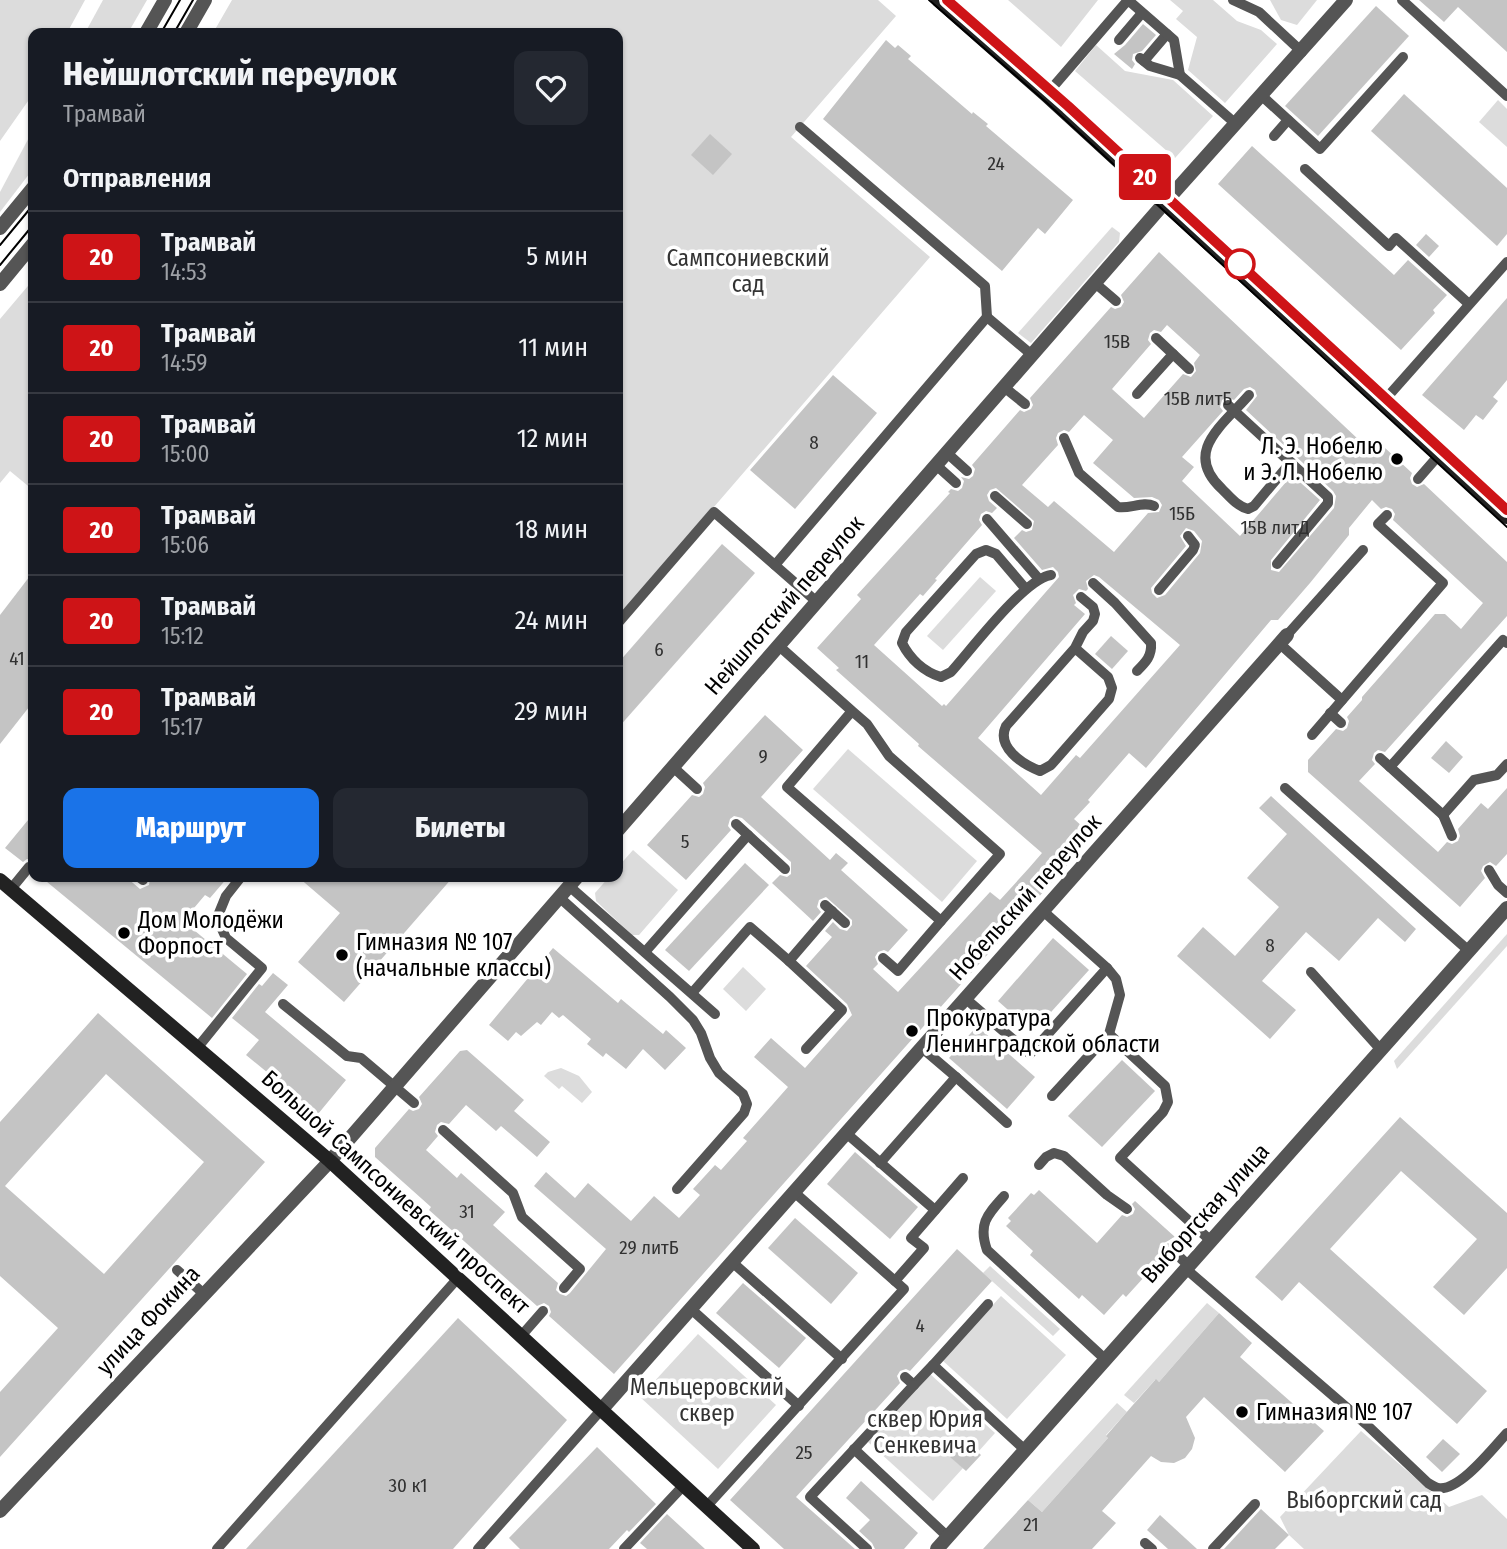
<!DOCTYPE html>
<html lang="ru">
<head>
<meta charset="utf-8">
<style>
  :root { --surface:#171b24; --page:#242831; --text:#f1f3f6; --muted:#9ea1a6; --line:#363941; --accent:#1a73e8 }
  body { margin:0; font-family:"Fira Sans Condensed",sans-serif; background:var(--page); color:var(--text); height:100vh; display:flex; flex-direction:column; font-size:26px; white-space:nowrap }
  * { box-sizing:border-box; margin:0 }
  p { font-size:23px; color:var(--muted) }
  .icon { flex:none; width:38px; height:38px; fill:none; stroke:currentColor; stroke-width:2; stroke-linecap:round; stroke-linejoin:round }
  .map { position:relative; flex:1; overflow:hidden }
  .details { position:absolute; left:28px; top:28px; width:595px; height:854px; display:flex; flex-direction:column; background:var(--surface); border-radius:14px; box-shadow:0 2px 5px #0004 }
  .details>* { flex:none }
  .badge { padding:0 14px; border-radius:5px; font-size:24px; line-height:46px }
  .map>.badge { position:absolute; translate:-50% -50%; box-shadow:0 0 0 4px #fff }
  h2 { padding:0 35px; font-size:26px; line-height:63px }
  .round { display:grid; place-items:center; flex:none; width:74px; height:74px; border-radius:14px; background:var(--page) }
  .headline { display:flex; align-items:center; justify-content:space-between; height:119px; padding:0 35px }
  h1 { font-size:33px; font-weight:800; line-height:52px }
  .button { display:flex; gap:14px; margin-top:auto; padding:14px 35px }
  .button a { flex:1; height:80px; border-radius:14px; background:var(--accent); color:#fff; font-size:28px; font-weight:800; line-height:80px; text-align:center }
  .button a+a { background:var(--page); color:var(--text) }
  ul { padding:0; list-style:none }
  li { display:flex; align-items:center; gap:21px; height:91px; padding:0 35px; border-top:2px solid var(--line) }
  li div { flex:1 }
  li b { display:block; font-size:26px }
  li em { font-style:normal }
  li .badge { min-width:77px; font-weight:700; text-align:center }
  .map>svg:first-child { display:block }
  .green { fill:#dcdcdc }
  .building { fill:#c4c4c4; fill-rule:evenodd }
  .lines { fill:none; stroke-linecap:round; stroke-linejoin:round }
  .service { stroke:#555; stroke-width:10 }
  .minor { stroke:#555; stroke-width:14 }
  .tertiary { stroke:#555; stroke-width:14 }
  .secondary { stroke:#222; stroke-width:14 }
  .tram { stroke:#000; stroke-width:2 }
  .line-casing { stroke:#fff; stroke-width:16 }
  .line { stroke:#ce1417; stroke-width:10 }
  .stop-dot { fill:#fff; stroke:#ce1417; stroke-width:3.5 }
  .poi-dot { fill:#000; stroke:#fff; stroke-width:2.5 }
  .labels { text-anchor:middle; dominant-baseline:central; stroke-width:7; stroke-linejoin:round; paint-order:stroke }
  .number-label { font-size:19px; fill:#313131 }
  .park-label { font-size:23px; fill:#333; stroke:#fff }
  .poi-label { font-size:23px; fill:#000; stroke:#fff; text-anchor:start }
  .street-label { font-size:23px; fill:#000; stroke:#fff }
</style>
</head>
<body>
<div class="map">
<svg width="1507" height="1549" viewBox="0 0 1507 1549">
  <rect width="100%" height="100%" fill="#fff"/>
  <g class="green">
    <path d="M0,0H85L67,33H33V94L0,141Z"/>
    <path d="M103,0H147L128,33H85Z"/>
    <path d="M232,0H878L896,16L791,137L930,257L618,618V33H213Z"/>
    <path d="M1008,0H1098L1061,47Z"/>
    <path d="M1170,0H1213L1237,21L1261,30L1277,44L1225,103L1188,70L1197,37L1176,19L1183,11Z"/>
    <path d="M1270,0H1317L1297,25L1281,20Z"/>
    <path d="M1096,45L1125,71L1173,80L1213,116L1175,158L1075,71Z"/>
    <path d="M1498,100L1507,109V147L1479,122Z"/>
    <path d="M33,130V169L0,212V192Z"/>
    <path d="M1112,227L1120,233L1119,242L1031,343L1018,333Z"/>
    <path d="M33,280V490L10,471L0,483V319Z"/>
    <path d="M980,577L996,591L943,650L927,636Z"/>
    <path d="M848,749L977,861L942,902L813,789Z"/>
    <path d="M633,850L678,890L639,935H632L596,901L595,893L609,877H618V867Z"/>
    <path d="M1507,934V946L1397,1069L1394,1061Z"/>
    <path d="M743,967L766,989L746,1011L723,989Z"/>
    <path d="M561,1068L579,1076L592,1092L582,1103L562,1086L559,1089L544,1076L548,1072Z"/>
    <path d="M990,1266L1060,1329L1053,1336L983,1273Z"/>
    <path d="M1001,1296L1066,1355L1007,1419L942,1360Z"/>
    <path d="M1207,1303L1219,1313L1159,1382L1155,1380L1134,1403L1124,1395Z"/>
    <path d="M698,1334L776,1405L718,1469L640,1397Z"/>
    <path d="M930,1374L995,1433L978,1452L964,1441L951,1457L963,1468L933,1501L868,1442Z"/>
    <path d="M1117,1403L1127,1412L1106,1435L1108,1438L1042,1512L1028,1500Z"/>
    <path d="M1361,1431L1449,1507L1482,1495L1507,1519V1549H1304L1289,1535L1280,1517Z"/>
  </g>
  <g class="building">
    <path d="M1419,0H1507V52L1458,7L1444,22Z"/>
    <path d="M1376,6L1409,36L1318,136L1285,106Z"/>
    <path d="M1143,24L1156,35L1142,51L1133,54L1132,60L1135,64L1132,69L1114,54L1125,45Z"/>
    <path d="M886,40L895,48L898,45L911,56L908,59L972,114L973,112L988,124L986,126L1073,200L1045,234L1038,228L1002,271L823,119Z"/>
    <path d="M1404,94L1507,188V234L1497,246L1371,131Z"/>
    <path d="M710,134L732,154L713,175L691,155Z"/>
    <path d="M1252,146L1394,275L1408,260L1447,295L1433,310L1435,313L1401,350L1218,184Z"/>
    <path d="M1426,234L1439,246L1429,257L1416,245Z"/>
    <path d="M1159,252L1376,456L1384,447L1412,473L1410,478L1412,484L1417,487L1424,484L1507,562V616L1385,752L1378,750L1374,753L1372,760L1375,764L1359,781L1438,852L1447,842L1452,844L1458,841L1460,836L1458,829L1481,803L1488,809L1507,788V854L1496,866L1490,862L1483,866L1481,871L1485,878L1460,907L1308,772V760L1336,729L1343,731L1347,728L1349,721L1347,717L1362,700V697L1435,614H1445L1461,629L1483,603L1393,520L1395,514L1392,509L1386,507L1381,509L1372,500L1349,528V535L1310,583L1278,620H1271L1146,768L1129,753L1088,800L1090,802L1074,819L1093,836L614,1374L549,1316L551,1312L549,1306L544,1303L537,1306L429,1210L431,1207L375,1157V1148L409,1109L413,1111L419,1109L422,1104L419,1097L460,1051L467,1050L524,1100L514,1111L550,1142L537,1157L501,1126L496,1131L466,1105L449,1124L441,1122L437,1125L435,1132L438,1136L426,1150L457,1178L461,1173L505,1212L493,1225L558,1283L556,1290L560,1294L566,1296L570,1293L606,1249L534,1186L546,1172L575,1198L588,1183L631,1221L654,1196L679,1218L700,1195L693,1189L715,1165L721,1170L747,1141L743,1138L788,1087L754,1057L771,1038L805,1068L852,1015L847,1004L806,966L832,937L825,931L833,922L840,929L847,931L852,925V920L826,897L819,900L817,907L821,912L813,921L772,883L780,875L787,877L791,874V862L742,818L734,816L730,819L728,826L731,830L686,880L647,845L692,795L699,797L703,794L705,787L703,783L765,715L803,750L761,797L830,860L836,853L848,863L841,870L908,930L888,952L884,950L878,952L875,957L878,964L873,969L898,992L990,892L1000,900L1029,868L1042,853L918,746L919,744L836,670L839,668L817,648L861,599L857,595L950,493L948,492L951,489L958,491L962,488L964,481L961,477L969,479L973,476L975,469L972,465L1020,410L1024,412L1031,409L1033,405L1030,398L1111,307L1115,309L1121,307L1124,302L1121,295ZM1167,325L1200,355L1194,363L1196,371L1191,377L1183,374L1144,418L1112,389L1151,344L1148,340L1150,333L1154,330L1161,332ZM1250,387L1255,390L1257,396L1246,410L1333,491L1336,496L1334,508L1279,572L1271,570V560L1320,500L1292,475L1240,536L1182,481L1194,467L1182,457L1223,411L1220,407L1222,400L1226,397L1234,400L1244,389ZM1084,415L1113,440L1093,463L1134,498L1152,497L1159,500L1162,505L1159,512L1148,513L1114,552L1054,501L1048,507L1022,485L1058,445L1056,438L1058,433L1064,430L1069,432ZM996,488L1034,521L1032,530L1026,532L1022,530L1014,538L1042,570L1053,567L1058,572L1059,577L946,706L944,704L942,706L874,645L920,594L923,596L937,580L935,579L982,525L979,520L981,514L986,511L992,513L997,508L989,501L987,495L990,490ZM1186,528L1194,531L1202,541L1200,553L1165,595L1157,598L1152,593L1151,588L1186,546L1180,536ZM1094,575L1099,577L1180,645L1080,758L1076,755L1041,795L978,738L1085,614L1074,605L1076,603L1073,595L1079,589L1086,591L1088,589L1086,581Z"/>
    <path d="M1507,298V380L1493,397L1498,401L1483,420L1476,415L1464,430L1422,395Z"/>
    <path d="M833,375L877,413L795,509L750,470Z"/>
    <path d="M722,544L755,573L618,728V663Z"/>
    <path d="M33,572V702L0,744V615Z"/>
    <path d="M1111,636L1128,651L1112,669L1095,654Z"/>
    <path d="M1446,741L1463,757L1449,773L1431,758Z"/>
    <path d="M1271,796L1416,929L1405,942L1378,918L1339,961L1306,932L1262,981L1296,1010L1270,1039L1177,956L1203,927L1235,956L1279,907L1247,878L1287,834L1259,808Z"/>
    <path d="M33,814V860L27,859L23,862L5,848Z"/>
    <path d="M745,863L769,885L689,971L665,950Z"/>
    <path d="M41,877H126L140,889L149,885L150,877H228L210,898L205,895L183,921L247,974L212,1018Z"/>
    <path d="M298,877H453L344,1002L298,962L340,913Z"/>
    <path d="M1053,938L1089,970L1033,1032L998,1001Z"/>
    <path d="M553,948L618,1003L621,999L663,1034L666,1030L686,1048L665,1070L643,1049L626,1069L606,1053L603,1057L587,1044L591,1039L563,1015L559,1018L552,1012L541,1025L537,1022L521,1036L516,1032L508,1041L489,1025Z"/>
    <path d="M273,973L288,985L265,1012L346,1080L318,1114L246,1055L259,1040L232,1018L259,984L262,986Z"/>
    <path d="M98,1013L265,1162L0,1457V1392L58,1328L0,1276V1122ZM106,1074L204,1162L104,1274L5,1186Z"/>
    <path d="M977,1026L1035,1077L1007,1109L949,1058Z"/>
    <path d="M1122,1060L1155,1091L1102,1147L1068,1116Z"/>
    <path d="M1400,1117L1507,1213V1268L1464,1315L1433,1287L1477,1239L1401,1171L1330,1249L1487,1391L1457,1424L1299,1282L1282,1301L1255,1277Z"/>
    <path d="M855,1152L918,1207L890,1239L827,1184Z"/>
    <path d="M1039,1190L1097,1243L1122,1215L1127,1217L1133,1214L1135,1209L1132,1204L1135,1201L1175,1237L1164,1243L1162,1250L1165,1254L1126,1297L1123,1294L1104,1315L1082,1295L1079,1299L1030,1255L1033,1251L1006,1226L1011,1221L1008,1218L1031,1193L1034,1195Z"/>
    <path d="M795,1218L858,1273L831,1304L768,1248Z"/>
    <path d="M957,1249L992,1281L910,1371L906,1369L900,1371L897,1376L900,1383L796,1497L855,1549H784L730,1500Z"/>
    <path d="M743,1283L806,1338L779,1368L716,1313Z"/>
    <path d="M1219,1313L1252,1343L1240,1357L1324,1431L1285,1472L1204,1397L1186,1417L1195,1438L1192,1449L1185,1458L1174,1463L1161,1462L1151,1456L1102,1511L1116,1523L1092,1549H983L1028,1500L1042,1512L1108,1438L1106,1436L1132,1406L1156,1379L1159,1382Z"/>
    <path d="M458,1318L567,1420L453,1549H246Z"/>
    <path d="M1443,1439L1460,1454L1442,1472L1426,1457Z"/>
    <path d="M965,1441L981,1455L966,1471L950,1457Z"/>
    <path d="M597,1447L656,1504L629,1532L627,1530L609,1549H520L509,1538Z"/>
    <path d="M861,1481L918,1533L904,1549H875L872,1543L859,1531L870,1520L846,1498Z"/>
    <path d="M1261,1509L1289,1535L1275,1549H1224Z"/>
    <path d="M667,1514L668,1515L705,1549H647L640,1543Z"/>
    <path d="M1160,1515L1197,1549H1168L1147,1530Z"/>
  </g>
  <g class="lines">
    <g class="service">
      <path d="M1233,0L1259,12L1302,52"/>
      <path d="M1402,0L1507,96"/>
      <path d="M1119,40L1142,13"/>
      <path d="M1140,58L1150,66L1180,75L1236,124"/>
      <path d="M1144,61L1167,34"/>
      <path d="M1046,95L1128,0L1174,40L1180,75"/>
      <path d="M1262,96L1320,149L1403,57"/>
      <path d="M800,127L985,286L987,317"/>
      <path d="M1274,136L1288,120"/>
      <path d="M1305,169L1389,246L1396,238L1469,304"/>
      <path d="M1095,283L1116,301"/>
      <path d="M1156,338L1189,369"/>
      <path d="M1004,387L1025,404"/>
      <path d="M1137,394L1173,354"/>
      <path d="M1249,395C1223,425 1182,452 1222,489C1230,497 1237,506 1248,509L1254,506L1291,462"/>
      <path d="M1382,403L1507,262"/>
      <path d="M1228,405L1328,497V503L1277,564"/>
      <path d="M1064,438L1079,473L1118,507C1130,509 1143,501 1154,506"/>
      <path d="M947,453L967,471"/>
      <path d="M936,465L956,483"/>
      <path d="M1418,479L1439,455"/>
      <path d="M995,496L1027,524"/>
      <path d="M987,519L1039,579"/>
      <path d="M775,565L987,317L1032,355"/>
      <path d="M1093,583L1115,603L1151,643C1152,656 1146,662 1137,671"/>
      <path d="M1025,588L996,554L986,550L976,554L906,632L902,643C910,659 924,672 941,677L951,672C971,650 1024,579 1051,575"/>
      <path d="M1159,590L1193,550L1195,545L1188,536"/>
      <path d="M618,623L714,512L817,602"/>
      <path d="M1287,635L1363,550"/>
      <path d="M1280,644L1342,700"/>
      <path d="M779,646L852,711L787,787L941,921L1000,854L889,756L867,724L852,711"/>
      <path d="M1075,648L1108,677L1112,688L1109,699L1051,765L1040,771C1022,764 996,747 1006,726L1075,648L1083,632L1093,621L1095,614L1093,607L1081,597"/>
      <path d="M1330,713L1341,723"/>
      <path d="M1312,735L1443,583L1378,524L1387,515"/>
      <path d="M1380,758L1443,815L1474,780L1497,775L1507,764"/>
      <path d="M673,767L697,789"/>
      <path d="M1390,767L1503,640L1507,643"/>
      <path d="M1285,788L1469,951"/>
      <path d="M1443,815L1452,836"/>
      <path d="M736,824L785,869"/>
      <path d="M1489,870L1498,885L1507,893"/>
      <path d="M139,877L143,880"/>
      <path d="M569,886L715,1014"/>
      <path d="M11,889L29,867"/>
      <path d="M559,897L670,997L693,1020L701,1033L710,1058L719,1073L743,1094L747,1104L744,1113L677,1189"/>
      <path d="M825,905L845,923"/>
      <path d="M1043,911L1107,968L1116,979L1120,995L1109,1034L1052,1096"/>
      <path d="M645,952L748,835"/>
      <path d="M883,958L898,971L941,921"/>
      <path d="M789,961L842,1010L806,1049"/>
      <path d="M1311,972L1381,1050"/>
      <path d="M692,993L750,927L789,961L832,911"/>
      <path d="M966,999L1030,1054L1107,968"/>
      <path d="M283,1004L347,1056L361,1058L414,1103"/>
      <path d="M1109,1034L1165,1086L1168,1102L1163,1112L1120,1158L1211,1241"/>
      <path d="M198,1047L262,968L226,938L217,918L226,896L241,877"/>
      <path d="M956,1077L1007,1123"/>
      <path d="M443,1130L513,1193L522,1217L580,1269L564,1288"/>
      <path d="M846,1133L935,1210"/>
      <path d="M880,1163L956,1077L922,1048"/>
      <path d="M1039,1165L1046,1157L1054,1153L1064,1156L1107,1195L1127,1209"/>
      <path d="M1004,1196C987,1215 978,1224 987,1250L1106,1360"/>
      <path d="M1170,1248L1189,1266"/>
      <path d="M732,1262L842,1359"/>
      <path d="M1186,1269L1367,1425L1428,1483C1431,1485 1434,1487 1438,1488C1459,1492 1493,1448 1507,1433"/>
      <path d="M177,1270L204,1294"/>
      <path d="M895,1281L924,1248L911,1238L963,1178"/>
      <path d="M691,1309L799,1406"/>
      <path d="M522,1335L543,1311"/>
      <path d="M933,1365L988,1304"/>
      <path d="M905,1377L914,1385L933,1365L1025,1450"/>
      <path d="M854,1449L948,1537"/>
      <path d="M707,1506L904,1289L794,1192"/>
      <path d="M1145,1543L1152,1549"/>
      <path d="M217,1549L458,1278"/>
      <path d="M478,1549L602,1409"/>
      <path d="M624,1549L684,1485"/>
      <path d="M867,1549L810,1497L914,1385"/>
      <path d="M1213,1549L1255,1504"/>
    </g>
    <g class="minor">
      <path d="M618,830L1160,208L1346,0"/>
      <path d="M602,1409L1287,635"/>
      <path d="M0,1511L330,1161L577,877"/>
      <path d="M937,1549L1507,908"/>
    </g>
    <g class="tertiary">
      <path d="M146,33L165,0"/>
      <path d="M186,33L205,0"/>
      <path d="M0,228L33,188"/>
      <path d="M0,284L33,244"/>
    </g>
    <g class="secondary">
      <path d="M938,0L1046,95L1507,517"/>
      <path d="M0,880L330,1161L753,1549"/>
    </g>
    <g class="tram">
      <path d="M929,0L1046,102L1507,527"/>
      <path d="M947,0L1050,90L1507,510"/>
      <path d="M161,33L180,0"/>
      <path d="M174,33L193,0"/>
      <path d="M0,245L33,205"/>
      <path d="M0,265L33,225"/>
    </g>
  </g>
  <g class="lines">
    <g class="line-casing">
      <path id="line" d="M947,0L1068,106L1507,510"/>
    </g>
    <use href="#line" class="line"/>
  </g>
  <circle class="stop-dot" cx="1240" cy="264" r="14"/>
  <g class="poi-dot">
    <circle cx="1397" cy="459" r="7"/>
    <circle cx="124" cy="933" r="7"/>
    <circle cx="342" cy="955" r="7"/>
    <circle cx="912" cy="1031" r="7"/>
    <circle cx="1242" cy="1412" r="7"/>
  </g>
  <g class="labels">
    <g class="number-label">
      <text x="996" y="163">24</text>
      <text x="1117" y="341">15В</text>
      <text x="1198" y="398">15В литБ</text>
      <text x="814" y="442">8</text>
      <text x="1182" y="513">15Б</text>
      <text x="1275" y="527">15В литД</text>
      <text x="659" y="649">6</text>
      <text x="17" y="658">41</text>
      <text x="862" y="661">11</text>
      <text x="763" y="756">9</text>
      <text x="685" y="841">5</text>
      <text x="1270" y="945">8</text>
      <text x="467" y="1211">31</text>
      <text x="649" y="1247">29 литБ</text>
      <text x="920" y="1325">4</text>
      <text x="804" y="1452">25</text>
      <text x="408" y="1485">30 к1</text>
      <text x="1031" y="1524">21</text>
    </g>
    <g class="park-label">
      <text x="748" y="258">Сампсониевский<tspan x="748" dy="26">сад</tspan></text>
      <text x="707" y="1387">Мельцеровский<tspan x="707" dy="26">сквер</tspan></text>
      <text x="925" y="1419">сквер Юрия<tspan x="925" dy="26">Сенкевича</tspan></text>
      <text x="1364" y="1500">Выборгский сад</text>
    </g>
    <g class="poi-label">
      <text x="1383" y="446" text-anchor="end">Л. Э. Нобелю<tspan x="1383" dy="26">и Э. Л. Нобелю</tspan></text>
      <text x="138" y="920">Дом Молодёжи<tspan x="138" dy="26">Форпост</tspan></text>
      <text x="356" y="942">Гимназия № 107<tspan x="356" dy="26">(начальные классы)</tspan></text>
      <text x="926" y="1018">Прокуратура<tspan x="926" dy="26">Ленинградской области</tspan></text>
      <text x="1256" y="1412">Гимназия № 107</text>
    </g>
    <g class="street-label">
      <text transform="translate(784 605) rotate(-49)">Нейшлотский переулок</text>
      <text transform="translate(1025 897) rotate(-48)">Нобельский переулок</text>
      <text transform="translate(396 1192) rotate(42)">Большой Сампсониевский проспект</text>
      <text transform="translate(1205 1213) rotate(-48)">Выборгская улица</text>
      <text transform="translate(148 1320) rotate(-47)">улица Фокина</text>
    </g>
  </g>
</svg>
<b class="badge" style="left:1145px;top:177px;background:#ce1417;color:#fff">20</b>
<section class="details">
<div class="headline"><div><h1>Нейшлотский переулок</h1><p>Трамвай</p></div><a class="round"><svg class="icon" aria-label="heart" viewBox="0 0 24 24"><path d="M12 20l-8-8c-3-5 5-10 8-4 3-6 11-1 8 4z"/></svg></a></div>
<h2>Отправления</h2>
<ul>
<li><span class="badge" style="background:#ce1417;color:#fff">20</span><div><b>Трамвай</b><p>14:53</p></div><em>5 мин</em></li>
<li><span class="badge" style="background:#ce1417;color:#fff">20</span><div><b>Трамвай</b><p>14:59</p></div><em>11 мин</em></li>
<li><span class="badge" style="background:#ce1417;color:#fff">20</span><div><b>Трамвай</b><p>15:00</p></div><em>12 мин</em></li>
<li><span class="badge" style="background:#ce1417;color:#fff">20</span><div><b>Трамвай</b><p>15:06</p></div><em>18 мин</em></li>
<li><span class="badge" style="background:#ce1417;color:#fff">20</span><div><b>Трамвай</b><p>15:12</p></div><em>24 мин</em></li>
<li><span class="badge" style="background:#ce1417;color:#fff">20</span><div><b>Трамвай</b><p>15:17</p></div><em>29 мин</em></li>
</ul>
<div class="button"><a>Маршрут</a><a>Билеты</a></div>
</section>
</div>
</body>
</html>
